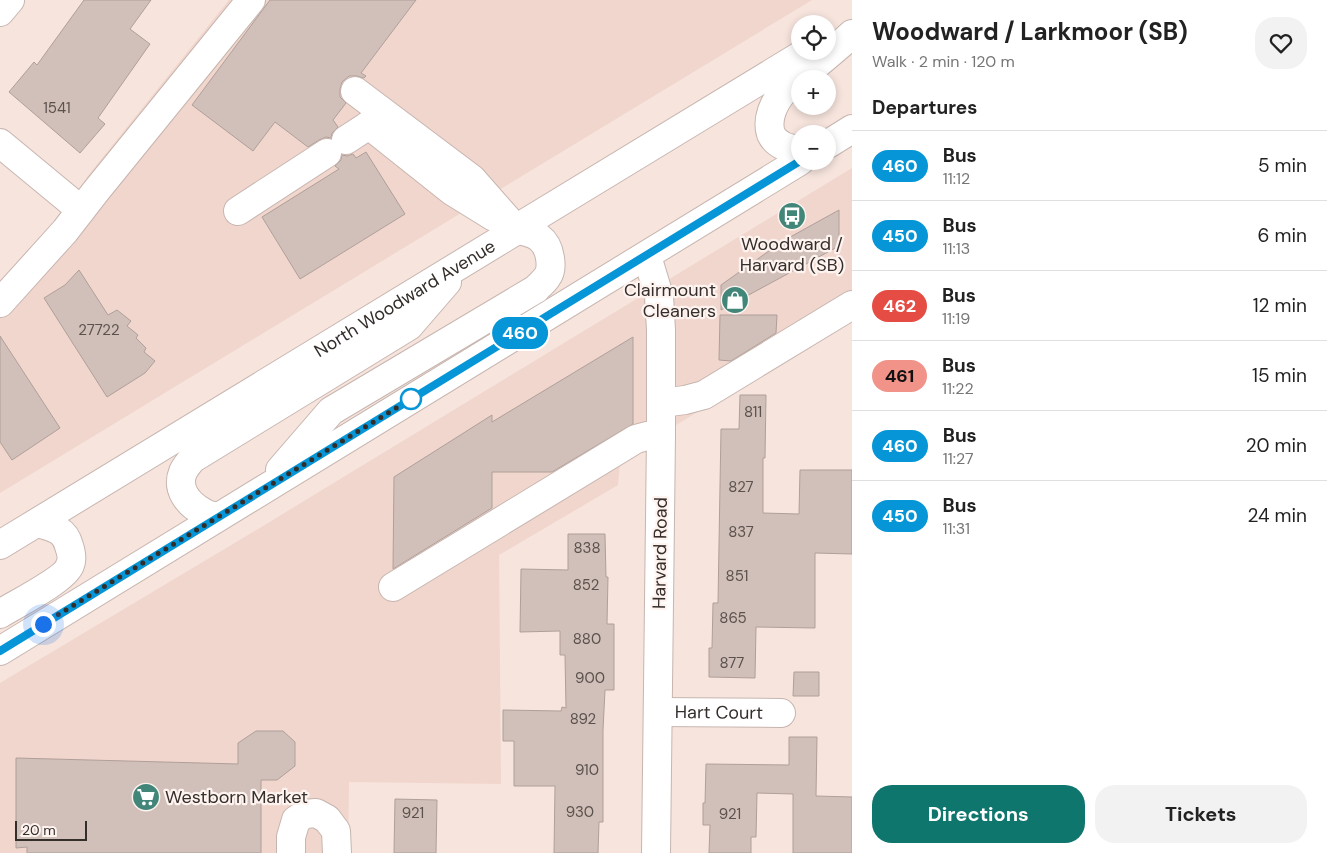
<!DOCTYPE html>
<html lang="en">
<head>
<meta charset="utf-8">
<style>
  :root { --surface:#fff; --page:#f2f2f2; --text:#222; --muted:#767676; --line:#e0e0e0; --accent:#0f766e }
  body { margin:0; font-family:"DM Sans",sans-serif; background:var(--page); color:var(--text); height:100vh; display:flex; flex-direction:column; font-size:19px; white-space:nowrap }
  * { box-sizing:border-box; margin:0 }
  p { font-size:16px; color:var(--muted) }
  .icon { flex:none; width:28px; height:28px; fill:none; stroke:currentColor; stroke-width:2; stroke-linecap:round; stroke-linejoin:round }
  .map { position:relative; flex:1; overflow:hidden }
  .drawer { display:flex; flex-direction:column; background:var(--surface); width:475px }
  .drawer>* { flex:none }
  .badge { padding:0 10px; border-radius:16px; font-size:18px; line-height:32px }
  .fabs { position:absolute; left:791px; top:15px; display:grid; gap:10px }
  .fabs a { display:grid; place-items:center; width:45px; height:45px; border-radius:50%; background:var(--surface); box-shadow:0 2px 8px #0003; font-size:25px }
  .scale { position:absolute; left:15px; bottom:12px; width:72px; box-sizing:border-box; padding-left:5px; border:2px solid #342e2b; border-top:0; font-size:14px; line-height:18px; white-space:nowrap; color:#342e2b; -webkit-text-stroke:4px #fef3ef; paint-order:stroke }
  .you { position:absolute; width:25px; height:25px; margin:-12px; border:4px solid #fff; border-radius:50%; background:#1a73e8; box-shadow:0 0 0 8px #1a73e833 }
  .map>.badge { position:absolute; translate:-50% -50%; box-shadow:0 0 0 2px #fff }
  h2 { padding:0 20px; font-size:19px; line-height:45px }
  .round { display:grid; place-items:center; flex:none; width:52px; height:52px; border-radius:20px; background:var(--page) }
  .head { display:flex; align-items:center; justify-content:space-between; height:85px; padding:0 20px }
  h1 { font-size:24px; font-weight:700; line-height:38px }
  .cta { display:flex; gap:10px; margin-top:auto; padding:10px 20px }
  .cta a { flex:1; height:58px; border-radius:20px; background:var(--accent); color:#fff; font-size:20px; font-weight:700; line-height:58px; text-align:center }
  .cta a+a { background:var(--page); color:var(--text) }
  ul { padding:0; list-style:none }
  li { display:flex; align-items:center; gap:15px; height:70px; padding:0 20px; border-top:1px solid var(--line) }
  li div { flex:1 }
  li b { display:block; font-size:19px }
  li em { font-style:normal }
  li .badge { min-width:55px; font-weight:700; text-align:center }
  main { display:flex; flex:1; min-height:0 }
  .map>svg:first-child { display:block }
  .built { fill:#f1d6cd }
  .building { fill:#d1bfb9; stroke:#b09f99 }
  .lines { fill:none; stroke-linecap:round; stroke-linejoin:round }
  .minor-casing { stroke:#c7b5af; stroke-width:30 }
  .major-casing { stroke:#c7b5af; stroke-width:30 }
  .minor { stroke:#fff; stroke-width:28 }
  .major { stroke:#fff; stroke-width:28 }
  .line-casing { stroke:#fff; stroke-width:11 }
  .line { stroke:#0696d7; stroke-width:8 }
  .walk { stroke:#342e2b; stroke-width:5; stroke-dasharray:0 9 }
  .stop-dot { fill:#fff; stroke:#0696d7; stroke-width:2.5 }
  .labels { text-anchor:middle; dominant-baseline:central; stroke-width:4.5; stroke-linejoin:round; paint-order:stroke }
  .number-label { font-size:15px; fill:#5b524e }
  .poi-label { font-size:18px; fill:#342e2b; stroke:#fef3ef }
  .street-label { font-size:18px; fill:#342e2b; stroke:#fef3ef }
</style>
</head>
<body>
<main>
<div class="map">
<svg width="852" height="853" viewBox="0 0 852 853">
  <rect width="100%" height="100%" fill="#f6e4dd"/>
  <g class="built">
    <path d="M229,0H812L0,493V291L60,228L87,177Z"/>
    <path d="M852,168V316L678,424L620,461L618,485L499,555L501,784L349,782L348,853H0V683L253,532Z"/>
  </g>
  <g class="building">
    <path d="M84,0H151L130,29L150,44L98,118L105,124L80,153L9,92L34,62L37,65Z"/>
    <path d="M270,0H416L361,73L366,76L364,78L357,76H349L342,82L340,89V97L346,103L333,120L338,127L332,133L331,138L326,137L319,140L308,147L275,122L253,151L192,105Z"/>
    <path d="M366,152L405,214L300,279L262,217L339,169L335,166L341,160L342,155L347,156L353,154L356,158Z"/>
    <path d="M839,210V246L721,310V285L783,241Z"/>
    <path d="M79,270L108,315L117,310L131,321L127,326L138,335L136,338L146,348L144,352L155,361L145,373L107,397L44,298L65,285Z"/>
    <path d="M720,315H777L776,333L731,361L719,360Z"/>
    <path d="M0,336L60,428L12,460L0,442Z"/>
    <path d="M633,337V424L552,472H492V508L393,569L394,477L492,415V422Z"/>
    <path d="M740,395H766L765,458H763V513L799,514L800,470H852V554L815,553V628L756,627L755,678L709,677V648H712L713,603H718L721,429H739Z"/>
    <path d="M568,534H605L606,577H608L607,624H614V690H605L603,730V822H599L598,853H554L555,786H514V741H503V710L561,711L562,707L566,708L565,655H560V631L520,632L521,569L568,570Z"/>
    <path d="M794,672H819V696H793Z"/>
    <path d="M256,731H283L295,742V766L277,780H261V853H27V847L16,848V758L238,764V743Z"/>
    <path d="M789,737H817L816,796L852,797V853H793V794L757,793L756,837H751V853H709L710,825H703V803H705L706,764L789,765Z"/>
    <path d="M395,799L437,800L436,853H394Z"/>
  </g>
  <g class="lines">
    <g class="minor-casing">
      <g id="minor">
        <path d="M0,12L10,0"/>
        <path d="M355,91L472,179L517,230"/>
        <path d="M369,125L452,191L494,217"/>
        <path d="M346,140L369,125L382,113"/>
        <path d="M0,143L81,210"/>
        <path d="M238,211L327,153"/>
        <path d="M647,256L659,296L661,330V435L656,853"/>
        <path d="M0,303L65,231L96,191L251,0"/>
        <path d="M662,403L685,400L704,395L852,305"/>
        <path d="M393,587L636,439L647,436L661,435"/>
        <path id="s1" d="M658,712L781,713"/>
        <path d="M291,853V837L296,820L305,814L316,813L327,819L336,831L337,853"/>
      </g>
    </g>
    <g class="major-casing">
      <g id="major">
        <path d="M828,144L852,129"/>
        <path d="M800,150C789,149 776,145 771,134C766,119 774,102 784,91C790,85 798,80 805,74C821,61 837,48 852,34"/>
        <path d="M280,470L331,411L536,289C539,285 544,282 547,277C551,272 551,264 550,258C547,238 535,233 517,230"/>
        <path d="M218,517C213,516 207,515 203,512C188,504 176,489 183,472C185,467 189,463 192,459L409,326L447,282"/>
        <path id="s2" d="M0,545L517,230L527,222L808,51"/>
        <path d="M0,614C14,605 66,579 70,565C73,559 71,552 69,546C65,529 52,527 37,523"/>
        <path d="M0,651L800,161"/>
      </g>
    </g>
    <use href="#minor" class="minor"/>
    <use href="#major" class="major"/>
  </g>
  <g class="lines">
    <g class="line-casing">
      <path id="line" d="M0,651L800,161"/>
    </g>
    <use href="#line" class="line"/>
    <path class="walk" d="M43,624L411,399"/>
  </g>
  <defs>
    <g id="bus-disc" transform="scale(1.4375)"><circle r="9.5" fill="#428679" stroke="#fef3ef"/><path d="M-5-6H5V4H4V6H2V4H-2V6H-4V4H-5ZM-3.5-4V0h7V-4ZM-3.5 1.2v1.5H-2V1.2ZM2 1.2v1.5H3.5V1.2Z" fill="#fff"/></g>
    <g id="shop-disc" transform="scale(1.4375)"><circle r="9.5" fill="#428679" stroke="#fef3ef"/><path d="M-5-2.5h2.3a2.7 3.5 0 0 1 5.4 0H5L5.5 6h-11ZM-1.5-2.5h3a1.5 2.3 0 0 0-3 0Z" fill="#fff"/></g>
    <g id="supermarket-disc" transform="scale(1.4375)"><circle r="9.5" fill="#428679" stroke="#fef3ef"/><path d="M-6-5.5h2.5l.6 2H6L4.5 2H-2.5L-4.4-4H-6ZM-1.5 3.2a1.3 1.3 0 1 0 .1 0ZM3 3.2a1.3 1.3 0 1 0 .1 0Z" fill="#fff"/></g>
  </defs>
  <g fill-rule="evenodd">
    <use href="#bus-disc" x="792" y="216"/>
    <use href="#shop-disc" x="735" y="300"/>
    <use href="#supermarket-disc" x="146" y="797"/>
  </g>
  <circle class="stop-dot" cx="411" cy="399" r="10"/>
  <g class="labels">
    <g class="number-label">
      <text x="57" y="108">1541</text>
      <text x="99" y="330">27722</text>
      <text x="753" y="412">811</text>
      <text x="741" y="487">827</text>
      <text x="741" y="532">837</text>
      <text x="587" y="548">838</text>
      <text x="737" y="576">851</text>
      <text x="586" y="585">852</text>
      <text x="733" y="618">865</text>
      <text x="587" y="639">880</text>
      <text x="732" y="663">877</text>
      <text x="590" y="678">900</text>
      <text x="583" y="719">892</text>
      <text x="587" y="770">910</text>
      <text x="580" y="812">930</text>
      <text x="413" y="813">921</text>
      <text x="730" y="814">921</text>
    </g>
    <g class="poi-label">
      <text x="792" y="244">Woodward /<tspan x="792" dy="21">Harvard (SB)</tspan></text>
      <text x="716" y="290" text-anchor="end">Clairmount<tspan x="716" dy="21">Cleaners</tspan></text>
      <text x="165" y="797" text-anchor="start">Westborn Market</text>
    </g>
    <g class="street-label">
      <text stroke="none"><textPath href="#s2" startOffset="474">North Woodward Avenue</textPath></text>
      <text transform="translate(660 553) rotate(-89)">Harvard Road</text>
      <text stroke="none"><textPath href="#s1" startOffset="61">Hart Court</textPath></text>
    </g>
  </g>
</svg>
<div class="fabs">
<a><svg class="icon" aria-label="locate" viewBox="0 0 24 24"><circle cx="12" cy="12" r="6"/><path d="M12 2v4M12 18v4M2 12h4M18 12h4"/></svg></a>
<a>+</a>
<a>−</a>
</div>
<div class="scale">20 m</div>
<div class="you" style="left:43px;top:624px"></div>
<b class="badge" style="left:520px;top:333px;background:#0696d7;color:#fff">460</b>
</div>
<section class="drawer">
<div class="head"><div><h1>Woodward / Larkmoor (SB)</h1><p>Walk · 2 min · 120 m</p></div><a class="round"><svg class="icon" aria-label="heart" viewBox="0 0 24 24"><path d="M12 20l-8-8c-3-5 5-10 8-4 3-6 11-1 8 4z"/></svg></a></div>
<h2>Departures</h2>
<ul>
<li><span class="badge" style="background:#0696d7;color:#fff">460</span><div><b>Bus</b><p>11:12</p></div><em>5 min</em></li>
<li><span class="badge" style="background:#0696d7;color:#fff">450</span><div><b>Bus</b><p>11:13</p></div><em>6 min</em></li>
<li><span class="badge" style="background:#e54c44;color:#fff">462</span><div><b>Bus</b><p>11:19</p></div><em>12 min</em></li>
<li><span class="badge" style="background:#f19389;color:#111">461</span><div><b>Bus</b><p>11:22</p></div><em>15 min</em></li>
<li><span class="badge" style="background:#0696d7;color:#fff">460</span><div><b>Bus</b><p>11:27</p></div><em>20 min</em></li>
<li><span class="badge" style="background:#0696d7;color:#fff">450</span><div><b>Bus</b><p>11:31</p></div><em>24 min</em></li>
</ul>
<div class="cta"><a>Directions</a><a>Tickets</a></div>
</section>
</main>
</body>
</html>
